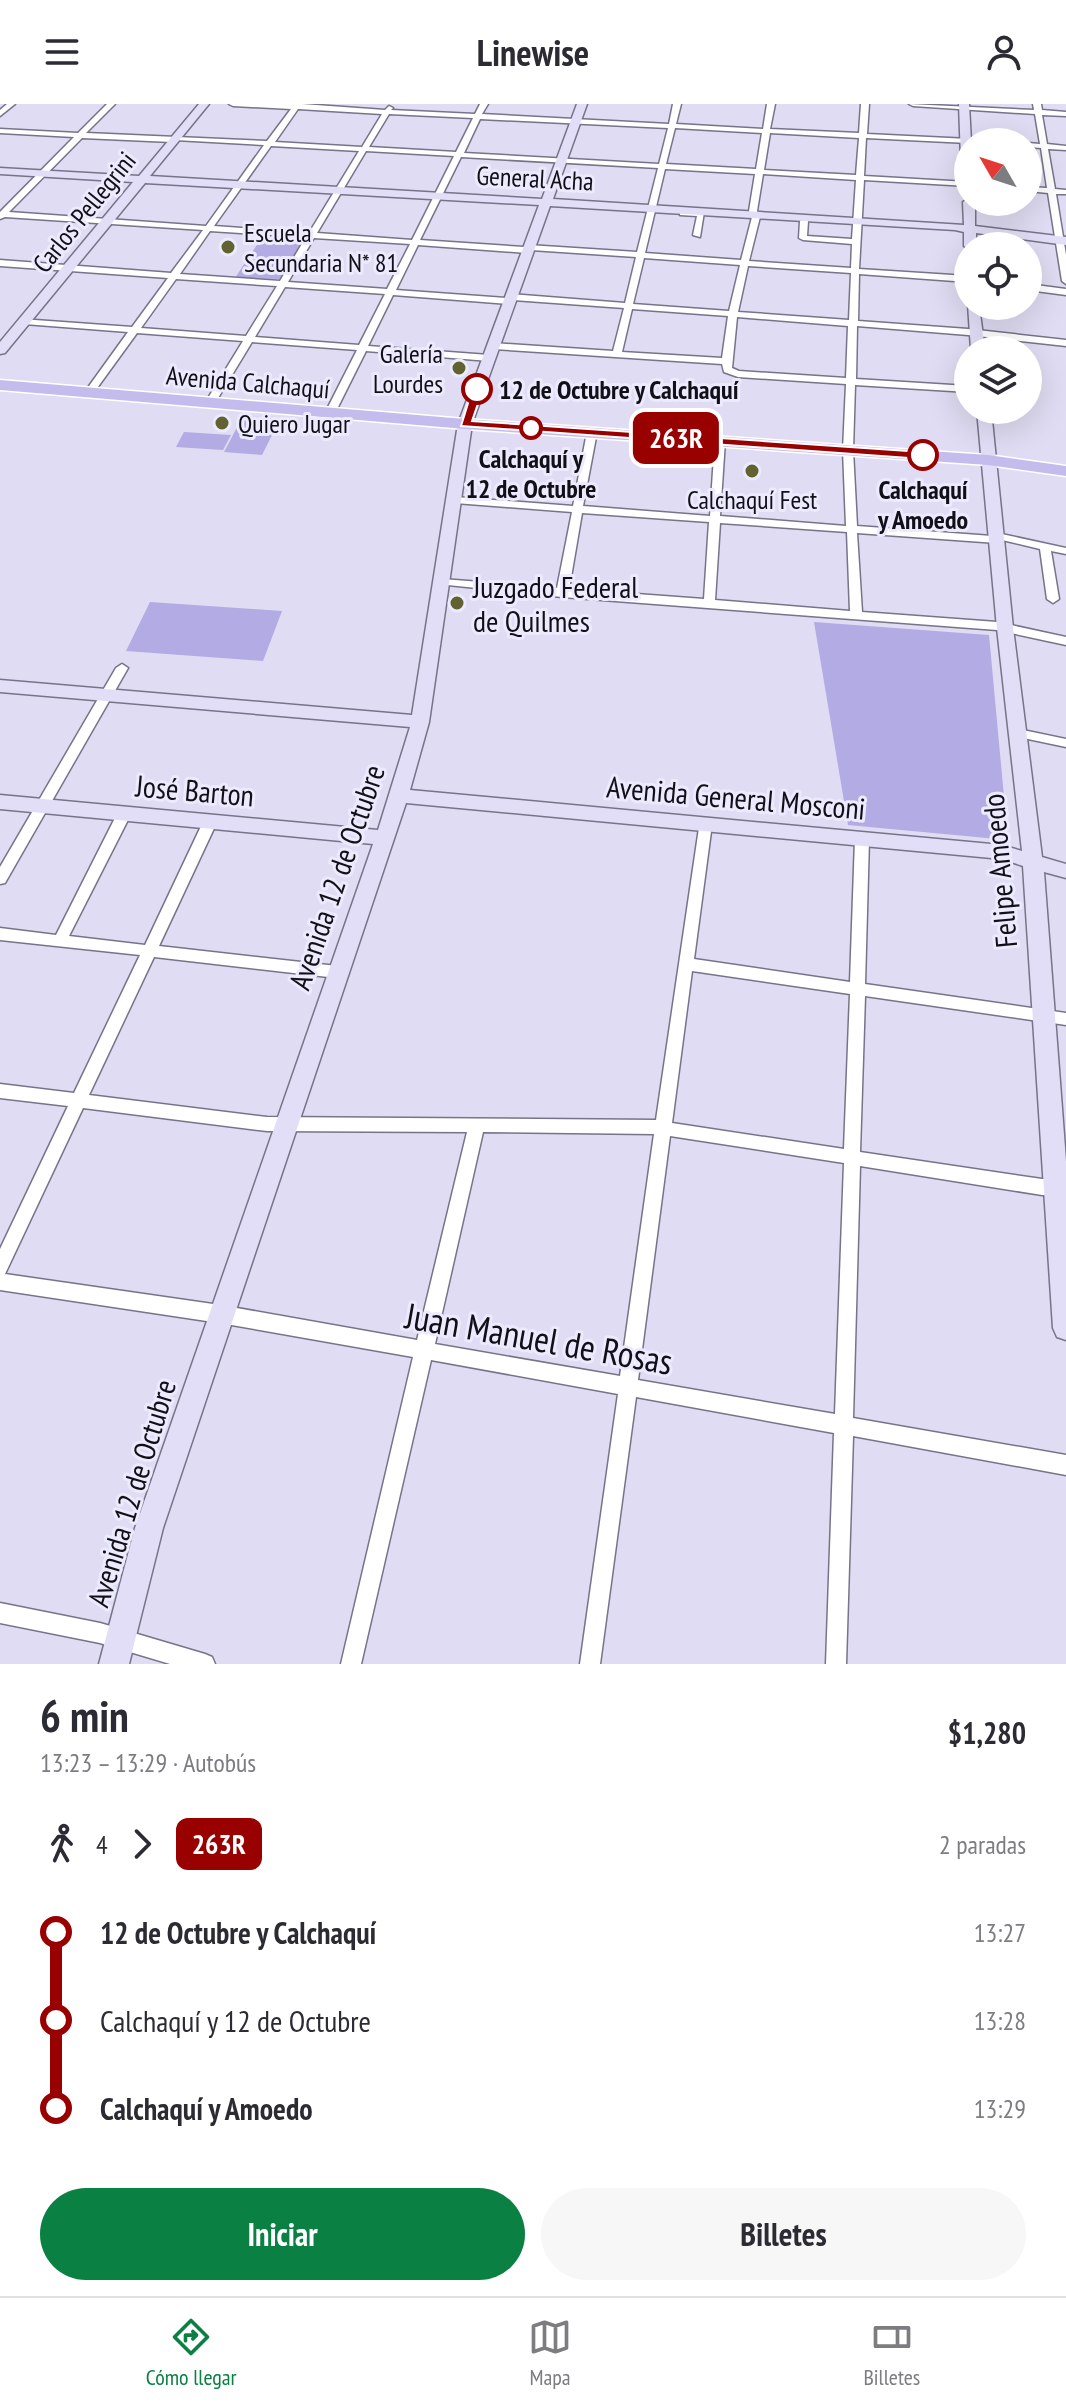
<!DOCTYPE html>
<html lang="es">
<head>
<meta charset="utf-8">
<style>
  :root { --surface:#fff; --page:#f7f7f7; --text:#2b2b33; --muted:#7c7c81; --line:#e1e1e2; --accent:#0b8043 }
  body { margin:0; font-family:"PT Sans Narrow",sans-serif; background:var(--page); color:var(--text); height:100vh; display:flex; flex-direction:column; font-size:30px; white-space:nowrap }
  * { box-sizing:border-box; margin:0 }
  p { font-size:26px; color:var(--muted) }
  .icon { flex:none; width:44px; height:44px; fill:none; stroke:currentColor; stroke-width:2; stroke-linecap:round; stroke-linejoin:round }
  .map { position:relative; height:1560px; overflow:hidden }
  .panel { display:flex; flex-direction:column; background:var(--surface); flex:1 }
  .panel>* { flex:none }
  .badge { padding:0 16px; border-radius:12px; font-size:28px; line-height:52px }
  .needle { width:52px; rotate:309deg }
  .fabs { position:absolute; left:954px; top:24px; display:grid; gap:16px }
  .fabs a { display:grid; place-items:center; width:88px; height:88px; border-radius:50%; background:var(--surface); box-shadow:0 8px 32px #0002; font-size:40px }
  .map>.badge { position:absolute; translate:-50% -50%; box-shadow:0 0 0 4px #fff }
  .legs { display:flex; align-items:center; gap:12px; height:88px; padding:0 40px; font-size:26px }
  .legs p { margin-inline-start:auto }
  .summary { display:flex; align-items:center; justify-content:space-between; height:136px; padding:0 40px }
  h1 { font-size:44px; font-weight:700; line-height:60px }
  .cta { display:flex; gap:16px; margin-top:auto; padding:16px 40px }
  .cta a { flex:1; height:92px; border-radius:48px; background:var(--accent); color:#fff; font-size:32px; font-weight:700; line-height:92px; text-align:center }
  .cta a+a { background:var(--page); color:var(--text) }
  ul { padding:0 40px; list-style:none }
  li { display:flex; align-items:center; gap:28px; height:88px; font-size:30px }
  li i { display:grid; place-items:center; width:12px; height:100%; margin:0 10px; background:currentColor }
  li i::after { content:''; width:20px; height:20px; margin:-10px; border:6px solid; border-radius:50%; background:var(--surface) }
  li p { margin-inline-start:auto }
  li:first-child i { background:linear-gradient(#0000 50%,currentColor 0) }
  li:last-child i { background:linear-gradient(currentColor 50%,#0000 0) }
  header { display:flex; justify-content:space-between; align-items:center; height:104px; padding:0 40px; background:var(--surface); font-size:36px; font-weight:700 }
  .tab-bar { display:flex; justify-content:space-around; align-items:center; height:112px; border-top:2px solid var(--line); background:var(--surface); font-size:22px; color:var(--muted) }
  .tab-bar a { display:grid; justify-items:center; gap:4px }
  .tab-bar .active { color:var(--accent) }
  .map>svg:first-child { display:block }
  .green { fill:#b2abe4 }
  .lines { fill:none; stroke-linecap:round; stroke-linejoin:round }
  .street-casing { stroke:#767488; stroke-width:3 }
  .secondary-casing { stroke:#767488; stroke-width:3 }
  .primary-casing { stroke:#fff; stroke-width:3 }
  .street { fill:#fff; fill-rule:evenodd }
  .secondary { fill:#e2def7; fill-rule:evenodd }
  .primary { fill:#c5bcee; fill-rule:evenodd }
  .line-1 { fill:#990100; stroke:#fff; stroke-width:2 }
  .poi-dot { fill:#60622f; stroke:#eceafd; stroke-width:3 }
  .stop-1-dot { fill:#fff; stroke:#990100; stroke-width:4 }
  .labels { text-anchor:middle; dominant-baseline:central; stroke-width:6; stroke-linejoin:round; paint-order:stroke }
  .far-street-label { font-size:26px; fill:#111018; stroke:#eceafd }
  .far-poi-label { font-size:26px; fill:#111018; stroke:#eceafd; text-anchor:start }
  .far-stop-label { font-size:26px; font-weight:bold; fill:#111018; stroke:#eceafd }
  .poi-label { font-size:30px; fill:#111018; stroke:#eceafd; text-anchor:start }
  .street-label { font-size:30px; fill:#111018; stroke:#eceafd }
  .near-street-label { font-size:36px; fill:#111018; stroke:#eceafd }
</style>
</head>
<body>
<header><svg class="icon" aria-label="menu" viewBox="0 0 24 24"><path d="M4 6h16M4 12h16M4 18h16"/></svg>Linewise<svg class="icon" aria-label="person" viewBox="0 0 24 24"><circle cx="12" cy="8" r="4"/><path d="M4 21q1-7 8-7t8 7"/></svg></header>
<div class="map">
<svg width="1066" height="1560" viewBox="0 0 1066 1560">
  <rect width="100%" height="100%" fill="#dfdcf3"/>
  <g class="green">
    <path d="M264,130L306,133L280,175L235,174Z"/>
    <path d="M243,312L280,315L262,351L224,348Z"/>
    <path d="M184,328L231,331L223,346L176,343Z"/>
    <path d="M150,498L282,507L263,557L126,547Z"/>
    <path d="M814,518L989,531L1008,736L848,721Z"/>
  </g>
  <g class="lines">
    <g class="street-casing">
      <g id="street">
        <path d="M7,0H15L0,12V6Z"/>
        <path d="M107,0H115L86,29L267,37L291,5L233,2L229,0H302L385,6L389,2L393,4L391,6L475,10L480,0H488L482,10L669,20L673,0H681L676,20L763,25L767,0H775L770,25L859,29L861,0H869L867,30L990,36L991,38L968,39L866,34L864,72L968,78V82L864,76L859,165L968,172V178L859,170L858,217L968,225L1066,236V242L968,231L857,222L856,275L968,282V288L855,281L853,346L857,422L992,432L997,429L1066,444V450L1051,447L1059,495L1053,499L1047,495L1040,445L1002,436L997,439L857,429L862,508L997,518L1066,533V541L997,526L562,493L438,480L436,478L442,475L557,484L572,408L455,399L450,396L455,393L573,402L587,328L592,325L597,328L583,402L710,412L715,337L720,334L725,337L720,412L846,422L843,346L846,280L738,273L724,268L722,260L493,245L488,242L493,239L613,247L624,204L513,196L509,200L393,191L368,242L489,251L494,254L489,257L366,247L335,309L330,312L325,309L357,246L252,238L215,299L210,302L205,299L243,237L137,229L92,291H86L84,289L128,228L24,220L20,217L21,215L132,223L168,174L0,162V156L171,169L203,126L5,113L0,115V108L74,33L0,29V25L78,29ZM298,5L382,10L362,43L275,38ZM389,10L473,14L456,48L369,43ZM480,15L668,24L659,60L464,49ZM675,24L762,29L756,65L666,60ZM770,29L859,34L856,71L764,66ZM82,34L172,38L175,36L264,41L206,122L9,108ZM271,42L359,47L309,129L214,122ZM366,47L454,52L412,136L317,129ZM461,53L658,64L637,148L528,141L524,143L420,136ZM665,65L755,70L749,107L752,113L741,156L645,149ZM763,70L856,76L852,135L807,132L808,117L804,115L800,117L799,134L803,136L852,140L851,164L749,157L760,113L757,107ZM210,127L306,133L280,177L180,170ZM314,134L410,140L387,185L288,178ZM418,141L527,149L531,146L636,153L625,199L510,190L506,194L396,186ZM644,154L740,161L729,207L633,200ZM748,162L851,169L849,216L738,208ZM176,175L277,182L246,232L141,224ZM285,183L385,190L359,241L255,233ZM632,205L728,212L722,254L622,248ZM737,213L848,222L846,274L739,267L732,264ZM582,409L709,418L704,495L569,485ZM720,419L847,428L850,507L715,496Z"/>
        <path d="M909,0L1034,6L1033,0H1041L1042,6L1066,8V12L1042,11L1047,40L1066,42V46L1048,45L1055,85L1066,86V90H1056L1066,151V180L1062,177L1048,89L1028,87V83L1047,84L1041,44L1028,43V39L1040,40L1035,10L913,2Z"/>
        <path d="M680,107L704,108L700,133L693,131L697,112L680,111Z"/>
        <path d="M1028,180L1066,185V191L1028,186Z"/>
        <path d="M122,560L128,564L5,779L0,780V763L116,564Z"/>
        <path d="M1018,625L1066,635V643L1014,632L1012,629L1014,626Z"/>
        <path d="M124,705L131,710L69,832L145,841L203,718L210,713L217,718L159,842L337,862L342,864L344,868L342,872L337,874L154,853L89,991L267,1013L656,1016L700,717L705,715L712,720L694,855L850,878L855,735L857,731H867L869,735L865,880L1066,909V921L865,892L860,1048L1042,1075H1066V1091H1042L860,1062L853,1314L1066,1351V1371L853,1332L846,1560H826L834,1329L636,1293L600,1560H580L618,1290L431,1256L361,1560H341L413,1253L220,1219L0,1186V1145L68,1002L0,994V980L74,989L140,851L0,836V824L56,831L117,710ZM692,867L850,890L844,1045L672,1019ZM83,1004L267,1027L467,1028L417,1236L220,1201L5,1170ZM483,1028L654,1030L620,1272L435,1240ZM670,1032L844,1059L835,1310L638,1276Z"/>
        <path d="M0,1499L100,1519L205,1550L212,1553L215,1560H170L100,1539L0,1519Z"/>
      </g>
    </g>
    <g class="secondary-casing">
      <g id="secondary">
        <path d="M199,0H209L150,72L542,95L577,0H587L553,95L964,121L963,98L968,95V98H975V122L1066,133V141L976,129V142H968V145L964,142V128L955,126L550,102L472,320L429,618L410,686L1002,741L1022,747L997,524L977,306H991L1013,524L1042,753L1066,760V774L1044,768L1066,1057V1236L1057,1233L1053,1224L1023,762L1002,755L406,699L163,1424L129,1560H99L135,1424L373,740L0,705V691L378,726L410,623L0,588V576L412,611L458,320L539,101L145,79L5,249L0,250V238L133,78L0,70V64L139,72Z"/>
        <path d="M959,0H969L971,38H968V87L962,84Z"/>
        <path d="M968,200L979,202L985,246H971Z"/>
      </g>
    </g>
    <g class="primary-casing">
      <path id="primary" d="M0,276L465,315L988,351L1066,362V372L988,361L465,325L0,286Z"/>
    </g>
    <use href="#street" class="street"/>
    <use href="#secondary" class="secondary"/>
    <use href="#primary" class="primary"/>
  </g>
  <path class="line-1" d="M473,283L483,285L472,317L923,348L928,351L923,355L461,322Z"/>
  <g class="poi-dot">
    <circle cx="228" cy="143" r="8"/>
    <circle cx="459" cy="264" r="8"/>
    <circle cx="222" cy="319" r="8"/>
    <circle cx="752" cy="367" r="8"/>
    <circle cx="457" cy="499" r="8"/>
  </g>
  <g class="stop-1-dot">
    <circle cx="477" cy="285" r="14"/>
    <circle cx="531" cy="324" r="10"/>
    <circle cx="923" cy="351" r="14"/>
  </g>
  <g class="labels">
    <g class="far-street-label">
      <text transform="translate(535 74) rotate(3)">General Acha</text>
      <text transform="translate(84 108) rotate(-51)">Carlos Pellegrini</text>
      <text transform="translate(248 278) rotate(5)">Avenida Calchaquí</text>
    </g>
    <g class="far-poi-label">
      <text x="244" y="128">Escuela<tspan x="244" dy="30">Secundaria N* 81</tspan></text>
      <text x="443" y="249" text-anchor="end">Galería<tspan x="443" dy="30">Lourdes</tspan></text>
      <text x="238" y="319">Quiero Jugar</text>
      <text x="752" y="395" text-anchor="middle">Calchaquí Fest</text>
    </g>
    <g class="far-stop-label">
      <text x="499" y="285" text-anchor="start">12 de Octubre y Calchaquí</text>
      <text x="531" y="354">Calchaquí y<tspan x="531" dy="30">12 de Octubre</tspan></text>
      <text x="923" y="385">Calchaquí<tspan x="923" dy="30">y Amoedo</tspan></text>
    </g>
    <g class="poi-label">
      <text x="473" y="482">Juzgado Federal<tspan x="473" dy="34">de Quilmes</tspan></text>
    </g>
    <g class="street-label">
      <text transform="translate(195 686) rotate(5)">José Barton</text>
      <text transform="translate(736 693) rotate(5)">Avenida General Mosconi</text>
      <text transform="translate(999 767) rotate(-95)">Felipe Amoedo</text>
      <text transform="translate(336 773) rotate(-71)">Avenida 12 de Octubre</text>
      <text transform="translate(131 1389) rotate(-73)">Avenida 12 de Octubre</text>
    </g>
    <g class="near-street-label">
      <text transform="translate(539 1234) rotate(10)">Juan Manuel de Rosas</text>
    </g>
  </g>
</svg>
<div class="fabs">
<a><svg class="needle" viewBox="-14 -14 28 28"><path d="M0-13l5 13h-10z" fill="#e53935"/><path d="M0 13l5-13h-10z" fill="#7c7c81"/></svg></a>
<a><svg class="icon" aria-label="locate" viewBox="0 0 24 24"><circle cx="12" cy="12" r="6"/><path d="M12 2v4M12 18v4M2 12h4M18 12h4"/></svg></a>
<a><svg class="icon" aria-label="layers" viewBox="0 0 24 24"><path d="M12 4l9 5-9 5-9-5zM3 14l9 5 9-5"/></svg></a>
</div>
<b class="badge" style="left:676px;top:334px;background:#990100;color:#fff">263R</b>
</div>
<section class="panel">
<div class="summary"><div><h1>6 min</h1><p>13:23 – 13:29 · Autobús</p></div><b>$1,280</b></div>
<div class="legs"><svg class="icon" aria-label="walk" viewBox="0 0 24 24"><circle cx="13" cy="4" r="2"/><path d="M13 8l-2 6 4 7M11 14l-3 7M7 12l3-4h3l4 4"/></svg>4<svg class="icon" aria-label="forward" viewBox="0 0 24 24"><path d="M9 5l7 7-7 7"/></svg><b class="badge" style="background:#990100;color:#fff">263R</b><p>2 paradas</p></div>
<ul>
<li><i style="color:#990100"></i><b>12 de Octubre y Calchaquí</b><p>13:27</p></li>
<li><i style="color:#990100"></i><span>Calchaquí y 12 de Octubre</span><p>13:28</p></li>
<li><i style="color:#990100"></i><b>Calchaquí y Amoedo</b><p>13:29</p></li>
</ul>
<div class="cta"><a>Iniciar</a><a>Billetes</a></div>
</section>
<nav class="tab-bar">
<a class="active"><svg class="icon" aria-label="directions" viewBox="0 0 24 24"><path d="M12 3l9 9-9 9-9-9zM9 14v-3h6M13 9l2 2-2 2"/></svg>Cómo llegar</a>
<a><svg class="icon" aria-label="map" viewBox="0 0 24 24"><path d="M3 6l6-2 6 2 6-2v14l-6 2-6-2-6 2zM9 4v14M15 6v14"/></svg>Mapa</a>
<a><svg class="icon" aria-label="tickets" viewBox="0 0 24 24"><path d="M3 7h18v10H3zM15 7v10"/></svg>Billetes</a>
</nav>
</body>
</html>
